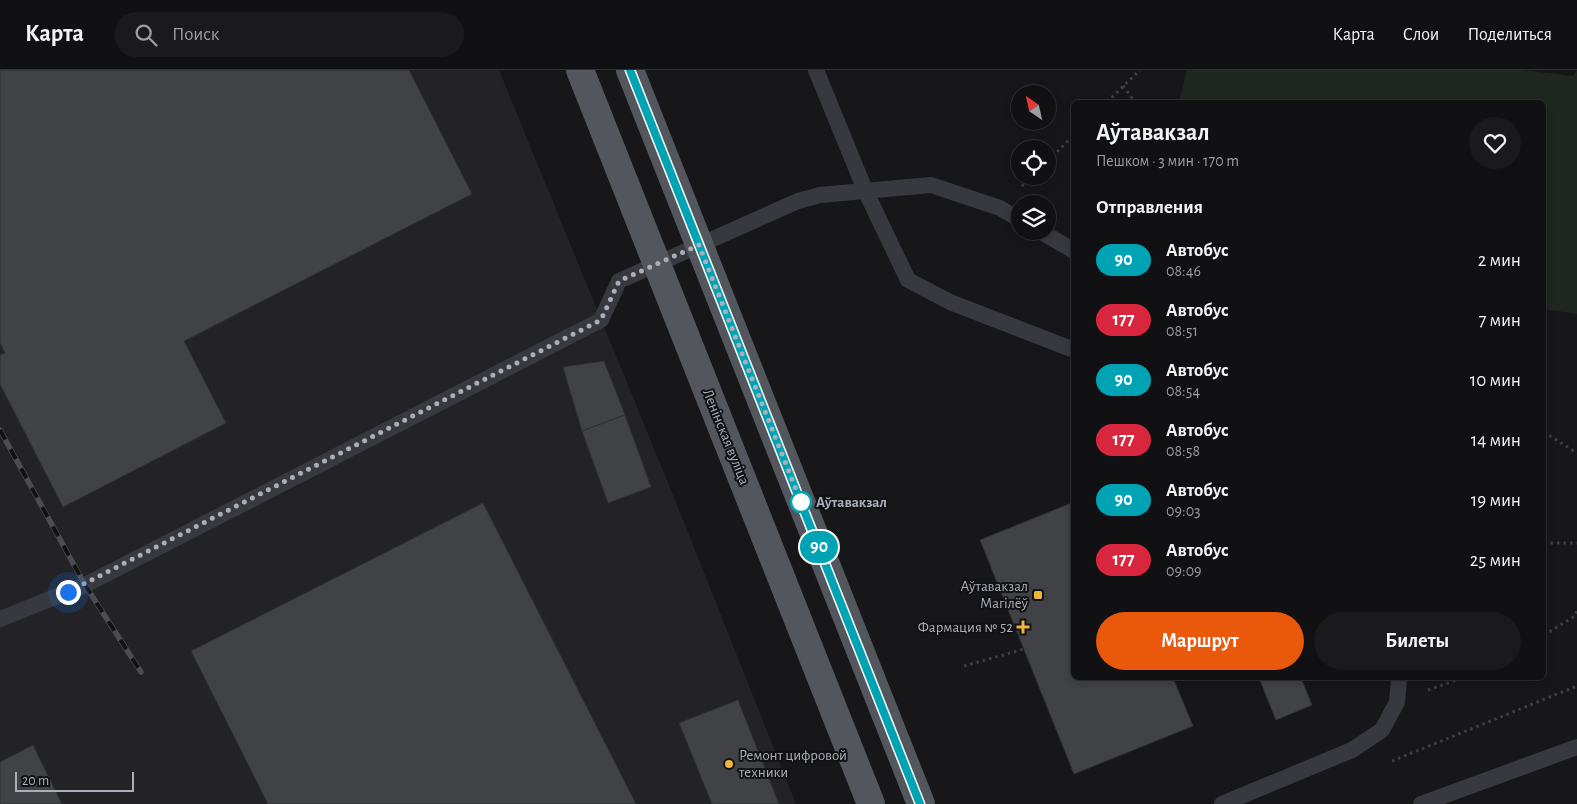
<!DOCTYPE html>
<html lang="ru">
<head>
<meta charset="utf-8">
<style>
  :root { --surface:#111113; --page:#1a1a1c; --text:#f1f3f6; --muted:#9c9da0; --line:#303133; --accent:#ea580c }
  body { margin:0; font-family:"Alegreya Sans",sans-serif; background:var(--page); color:var(--text); height:100vh; display:flex; flex-direction:column; font-size:19px; white-space:nowrap }
  * { box-sizing:border-box; margin:0 }
  p { font-size:16px; color:var(--muted) }
  .icon { flex:none; width:28px; height:28px; fill:none; stroke:currentColor; stroke-width:2; stroke-linecap:round; stroke-linejoin:round }
  .map { position:relative; flex:1; overflow:hidden }
  .side { position:absolute; left:1071px; top:30px; width:475px; height:580px; display:flex; flex-direction:column; background:var(--surface); border-radius:8px; box-shadow:0 2px 8px #0003,0 0 0 1px var(--line) }
  .side>* { flex:none }
  .badge { padding:0 10px; border-radius:16px; font-size:18px; line-height:32px }
  .needle { width:32px; rotate:326deg }
  .fabs { position:absolute; left:1011px; top:15px; display:grid; gap:10px }
  .fabs a { display:grid; place-items:center; width:45px; height:45px; border-radius:50%; background:var(--surface); box-shadow:0 2px 8px #0003,0 0 0 1px var(--line); font-size:25px }
  .scale { position:absolute; left:15px; bottom:12px; width:119px; box-sizing:border-box; padding-left:5px; border:2px solid #aaaeb8; border-top:0; font-size:14px; line-height:18px; white-space:nowrap; color:#aaaeb8; -webkit-text-stroke:4px #121214; paint-order:stroke }
  .you { position:absolute; width:25px; height:25px; margin:-12px; border:4px solid #fff; border-radius:50%; background:#1a73e8; box-shadow:0 0 0 8px #1a73e833 }
  .map>.badge { position:absolute; translate:-50% -50%; box-shadow:0 0 0 2px #fff }
  h2 { padding:0 25px; font-size:19px; line-height:45px }
  .round { display:grid; place-items:center; flex:none; width:52px; height:52px; border-radius:26px; background:var(--page) }
  .summary { display:flex; align-items:center; justify-content:space-between; height:85px; padding:0 25px }
  h1 { font-size:24px; font-weight:700; line-height:38px }
  .button { display:flex; gap:10px; margin-top:auto; padding:10px 25px }
  .button a { flex:1; height:58px; border-radius:30px; background:var(--accent); color:#fff; font-size:20px; font-weight:700; line-height:58px; text-align:center }
  .button a+a { background:var(--page); color:var(--text) }
  ul { padding:0; list-style:none }
  li { display:flex; align-items:center; gap:15px; height:60px; padding:0 25px }
  li div { flex:1 }
  li b { display:block; font-size:19px }
  li em { font-style:normal }
  li .badge { min-width:55px; font-weight:700; text-align:center }
  header { display:flex; align-items:center; gap:30px; box-sizing:border-box; height:70px; padding:0 25px; background:var(--surface); border-bottom:1px solid var(--line) }
  header strong { font-size:24px }
  nav { display:flex; gap:28px; margin-inline-start:auto; font-size:18px }
  .search { width:350px; height:45px; background:var(--page); display:flex; align-items:center; gap:12px; box-sizing:border-box; padding:0 18px; border-radius:28px; color:var(--muted); font-size:19px }
  .map>svg:first-child { display:block }
  .built { fill:#232326 }
  .green { fill:#1f2720 }
  .building { fill:#414246; stroke:#313135 }
  .lines { fill:none; stroke-linecap:round; stroke-linejoin:round }
  .path { stroke:#3e4045; stroke-width:3; stroke-dasharray:2.5 4; stroke-linecap:butt }
  .service { stroke:#38393e; stroke-width:16 }
  .primary { stroke:#54565d; stroke-width:28 }
  .rail-casing { stroke:#4b4d53; stroke-width:5.5 }
  .rail { stroke:#121214; stroke-width:4; stroke-dasharray:11; stroke-linecap:butt }
  .line-casing { stroke:#fff; stroke-width:11 }
  .line { stroke:#00a3b4; stroke-width:8 }
  .walk { stroke:#aaaeb8; stroke-width:5; stroke-dasharray:0 9 }
  .stop-dot { fill:#fff; stroke:#00a3b4; stroke-width:2.5 }
  .poi-dot { fill:#ecb53c; stroke:#121214; stroke-width:2 }
  .labels { text-anchor:middle; dominant-baseline:central; stroke-width:4; stroke-linejoin:round; paint-order:stroke }
  .street-label { font-size:15px; fill:#aaaeb8; stroke:#121214 }
  .stop-label { font-size:15px; font-weight:bold; fill:#aaaeb8; stroke:#121214; text-anchor:start }
  .poi-label { font-size:15px; fill:#aaaeb8; stroke:#121214; text-anchor:end }
</style>
</head>
<body>
<header>
<strong>Карта</strong>
<div class="search"><svg class="icon" aria-label="search" viewBox="0 0 24 24"><circle cx="10" cy="10" r="6"/><path d="M15 15l6 6"/></svg>Поиск</div>
<nav><a>Карта</a><a>Слои</a><a>Поделиться</a></nav>
</header>
<div class="map">
<svg width="1577" height="734" viewBox="0 0 1577 734">
  <rect width="100%" height="100%" fill="#171719"/>
  <path class="built" d="M0,0H499L682,447L796,734H0Z"/>
  <path class="green" d="M1187,0H1522L1573,6L1577,0V244L1544,239V32H1179Z"/>
  <g class="building">
    <path d="M0,0H409L472,124L184,271L226,353L63,437L0,314V285L5,283L0,273Z"/>
    <path d="M604,291L625,345L582,361L563,297Z"/>
    <path d="M625,345L651,417L608,433L582,361Z"/>
    <path d="M1074,432V608H1151L1152,611L1160,608H1173L1193,656L1074,704L980,470Z"/>
    <path d="M483,433L636,734H268L191,581Z"/>
    <path d="M1259,608H1301L1312,635L1276,650Z"/>
    <path d="M738,630L779,734H712L679,653Z"/>
    <path d="M33,675L62,734H0V692Z"/>
  </g>
  <g class="lines">
    <g class="path">
      <path d="M1123,16L1135,32"/>
      <path d="M1107,32L1140,0"/>
      <path d="M1048,91L1074,65"/>
      <path d="M1022,116L1032,106"/>
      <path d="M1544,362L1577,383"/>
      <path d="M1544,473H1577"/>
      <path d="M1544,565L1575,546L1577,540"/>
      <path d="M964,596L1024,579"/>
      <path d="M1428,620L1462,608"/>
      <path d="M1392,691L1577,616"/>
    </g>
    <g class="service">
      <path d="M816,0L865,120L908,210L950,232L1074,280"/>
      <path d="M1040,161L1074,181"/>
      <path d="M0,549L85,515L601,250L619,211L798,131L820,125L931,115L1000,138L1020,150"/>
      <path d="M1222,734L1352,680L1382,660L1397,632L1399,608"/>
      <path d="M1421,734L1577,677"/>
    </g>
    <g class="primary">
      <path d="M580,0L871,734"/>
      <path d="M630,0L921,734"/>
    </g>
    <g class="rail-casing">
      <path id="rail" d="M0,360L85,515L141,602"/>
    </g>
    <use href="#rail" class="rail"/>
  </g>
  <g class="lines">
    <g class="line-casing">
      <path id="line" d="M630,0L920,734"/>
    </g>
    <use href="#line" class="line"/>
    <path class="walk" d="M68,522L601,250L619,211L699,175L801,432"/>
  </g>
  <circle class="stop-dot" cx="801" cy="432" r="10"/>
  <g class="poi-dot">
    <rect x="1033" y="520" width="10" height="10" rx="2.5"/>
    <path d="M1020.5 549.5h5v5h5v5h-5v5h-5v-5h-5v-5h5z"/>
    <circle cx="729" cy="694" r="5"/>
  </g>
  <g class="labels">
    <g class="street-label">
      <text transform="translate(726 367) rotate(68)">Ленінская вуліца</text>
    </g>
    <g class="stop-label">
      <text x="816" y="432">Аўтавакзал</text>
    </g>
    <g class="poi-label">
      <text x="1028" y="516">Аўтавакзал<tspan x="1028" dy="17">Магілёў</tspan></text>
      <text x="1013" y="557">Фармация № 52</text>
      <text x="739" y="685" text-anchor="start">Ремонт цифровой<tspan x="739" dy="17">техники</tspan></text>
    </g>
  </g>
</svg>
<div class="fabs">
<a><svg class="needle" viewBox="-14 -14 28 28"><path d="M0-13l5 13h-10z" fill="#e53935"/><path d="M0 13l5-13h-10z" fill="#9c9da0"/></svg></a>
<a><svg class="icon" aria-label="locate" viewBox="0 0 24 24"><circle cx="12" cy="12" r="6"/><path d="M12 2v4M12 18v4M2 12h4M18 12h4"/></svg></a>
<a><svg class="icon" aria-label="layers" viewBox="0 0 24 24"><path d="M12 4l9 5-9 5-9-5zM3 14l9 5 9-5"/></svg></a>
</div>
<div class="scale">20 m</div>
<div class="you" style="left:68px;top:522px"></div>
<b class="badge" style="left:819px;top:477px;background:#00a3b4;color:#fff">90</b>
<section class="side">
<div class="summary"><div><h1>Аўтавакзал</h1><p>Пешком · 3 мин · 170 m</p></div><a class="round"><svg class="icon" aria-label="heart" viewBox="0 0 24 24"><path d="M12 20l-8-8c-3-5 5-10 8-4 3-6 11-1 8 4z"/></svg></a></div>
<h2>Отправления</h2>
<ul>
<li><span class="badge" style="background:#00a3b4;color:#fff">90</span><div><b>Автобус</b><p>08:46</p></div><em>2 мин</em></li>
<li><span class="badge" style="background:#d7263d;color:#fff">177</span><div><b>Автобус</b><p>08:51</p></div><em>7 мин</em></li>
<li><span class="badge" style="background:#00a3b4;color:#fff">90</span><div><b>Автобус</b><p>08:54</p></div><em>10 мин</em></li>
<li><span class="badge" style="background:#d7263d;color:#fff">177</span><div><b>Автобус</b><p>08:58</p></div><em>14 мин</em></li>
<li><span class="badge" style="background:#00a3b4;color:#fff">90</span><div><b>Автобус</b><p>09:03</p></div><em>19 мин</em></li>
<li><span class="badge" style="background:#d7263d;color:#fff">177</span><div><b>Автобус</b><p>09:09</p></div><em>25 мин</em></li>
</ul>
<div class="button"><a>Маршрут</a><a>Билеты</a></div>
</section>
</div>
</body>
</html>
